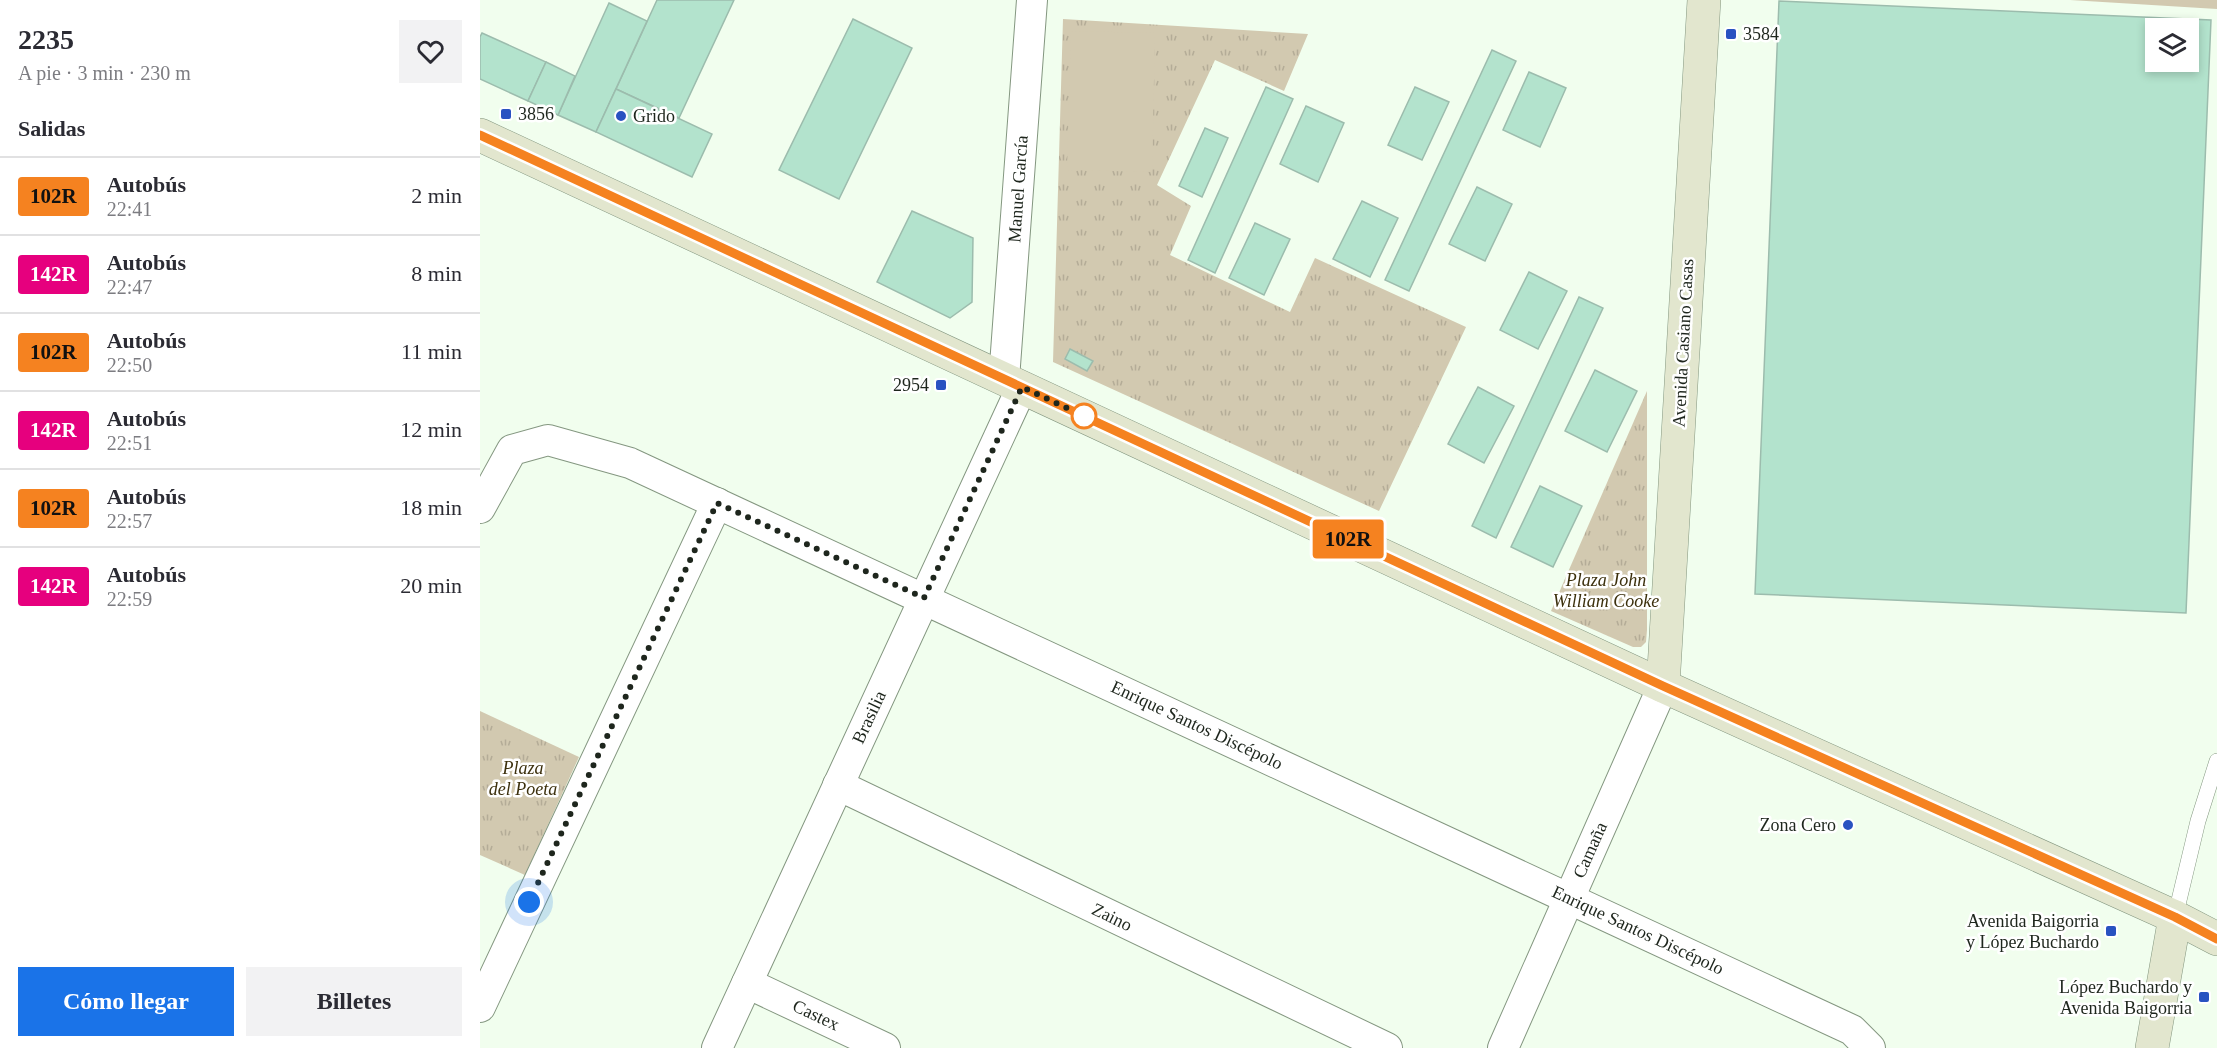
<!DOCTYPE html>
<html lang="es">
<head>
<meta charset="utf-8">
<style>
  :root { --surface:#fff; --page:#f2f2f3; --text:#2b2b33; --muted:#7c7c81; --line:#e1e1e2; --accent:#1a73e8 }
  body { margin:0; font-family:"Times New Roman",serif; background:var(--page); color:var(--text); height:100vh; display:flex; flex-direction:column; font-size:22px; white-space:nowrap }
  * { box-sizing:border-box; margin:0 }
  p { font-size:20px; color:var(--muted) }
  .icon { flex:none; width:33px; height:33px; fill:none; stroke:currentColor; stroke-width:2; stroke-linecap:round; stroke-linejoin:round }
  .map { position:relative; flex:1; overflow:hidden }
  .panel { display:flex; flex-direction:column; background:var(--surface); width:480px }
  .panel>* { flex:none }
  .badge { padding:0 12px; border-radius:4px; font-size:21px; line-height:39px }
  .buttons { position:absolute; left:1665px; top:18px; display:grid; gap:12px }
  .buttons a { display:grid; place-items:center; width:54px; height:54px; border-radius:0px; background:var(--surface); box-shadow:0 3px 9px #0003; font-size:30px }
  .you { position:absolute; width:30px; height:30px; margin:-15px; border:4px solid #fff; border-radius:50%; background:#1a73e8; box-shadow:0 0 0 9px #1a73e833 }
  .map>.badge { position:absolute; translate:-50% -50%; box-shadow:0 0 0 3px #fff }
  h2 { padding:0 18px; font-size:22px; line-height:54px }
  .round { display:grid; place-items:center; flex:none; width:63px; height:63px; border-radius:0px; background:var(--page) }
  .summary { display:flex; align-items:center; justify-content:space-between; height:102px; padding:0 18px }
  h1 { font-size:28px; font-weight:700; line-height:45px }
  .action { display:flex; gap:12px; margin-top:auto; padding:12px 18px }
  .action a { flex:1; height:69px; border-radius:0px; background:var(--accent); color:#fff; font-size:24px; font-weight:700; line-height:69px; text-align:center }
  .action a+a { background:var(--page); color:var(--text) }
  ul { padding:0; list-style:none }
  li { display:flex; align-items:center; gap:18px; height:78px; padding:0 18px; border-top:2px solid var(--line) }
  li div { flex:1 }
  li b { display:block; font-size:22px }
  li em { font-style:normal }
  li .badge { min-width:66px; font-weight:700; text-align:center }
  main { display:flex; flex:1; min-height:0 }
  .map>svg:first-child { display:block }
  .grass { fill:url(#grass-tufts) }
  .pitch { fill:#d2c9b0 }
  .building { fill:#b3e3cd; stroke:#9cbcad; stroke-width:1.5; fill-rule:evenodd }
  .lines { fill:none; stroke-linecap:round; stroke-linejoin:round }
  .lane-casing { stroke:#849780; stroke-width:16 }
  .street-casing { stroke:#849780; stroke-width:32 }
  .secondary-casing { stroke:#849780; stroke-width:34 }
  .lane { stroke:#fff; stroke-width:15 }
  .street { stroke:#fff; stroke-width:30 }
  .secondary { stroke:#e2e6ce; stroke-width:33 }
  .line-casing { stroke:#fff; stroke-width:14 }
  .line { stroke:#f58220; stroke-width:9 }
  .walk { stroke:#1e261d; stroke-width:6; stroke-dasharray:0 10.8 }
  .poi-dot { fill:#2952c1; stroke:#fff; stroke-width:2 }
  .stop-dot { fill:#fff; stroke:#f58220; stroke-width:3 }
  .labels { text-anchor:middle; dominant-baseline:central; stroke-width:5; stroke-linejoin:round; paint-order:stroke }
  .poi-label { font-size:18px; fill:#1e261d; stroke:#fff; text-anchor:end }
  .street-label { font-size:18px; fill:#1e261d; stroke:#fff }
  .park-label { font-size:18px; font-style:italic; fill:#3c300d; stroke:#fff }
</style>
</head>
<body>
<main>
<section class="panel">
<div class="summary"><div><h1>2235</h1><p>A pie · 3 min · 230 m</p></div><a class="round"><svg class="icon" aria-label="heart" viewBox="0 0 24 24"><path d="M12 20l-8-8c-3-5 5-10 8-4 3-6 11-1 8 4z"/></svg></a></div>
<h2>Salidas</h2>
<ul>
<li><span class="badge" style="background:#f58220;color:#111">102R</span><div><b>Autobús</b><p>22:41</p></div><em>2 min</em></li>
<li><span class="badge" style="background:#e6007e;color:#fff">142R</span><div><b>Autobús</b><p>22:47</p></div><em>8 min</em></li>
<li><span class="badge" style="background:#f58220;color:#111">102R</span><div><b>Autobús</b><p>22:50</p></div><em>11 min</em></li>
<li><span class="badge" style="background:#e6007e;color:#fff">142R</span><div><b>Autobús</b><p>22:51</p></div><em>12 min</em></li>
<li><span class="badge" style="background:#f58220;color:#111">102R</span><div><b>Autobús</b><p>22:57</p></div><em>18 min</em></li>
<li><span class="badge" style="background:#e6007e;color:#fff">142R</span><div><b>Autobús</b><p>22:59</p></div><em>20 min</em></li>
</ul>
<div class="action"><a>Cómo llegar</a><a>Billetes</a></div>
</section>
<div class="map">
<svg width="1737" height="1048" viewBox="0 0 1737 1048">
  <defs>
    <pattern id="grass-tufts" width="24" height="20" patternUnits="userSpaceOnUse" patternTransform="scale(1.5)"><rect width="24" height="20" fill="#d2c9b0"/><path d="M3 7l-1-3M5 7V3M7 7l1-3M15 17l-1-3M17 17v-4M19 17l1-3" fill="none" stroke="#b4ac97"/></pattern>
  </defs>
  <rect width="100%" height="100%" fill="#f1feee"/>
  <g class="grass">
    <path d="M583,19L828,34L804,91L735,60L677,185L711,206L690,255L810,312L835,258L986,327L899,511L573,362Z"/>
    <path d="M1167,391V630L1166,642L1161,647H1153L1071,611Z"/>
    <path d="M0,711L99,757L45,875L0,855Z"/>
  </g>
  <g class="pitch">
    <path d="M1590,0H1737V9Z"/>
    <path d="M591,31L675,33L672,172L587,170Z"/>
  </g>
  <g class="building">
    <path d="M177,0H254L199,118L136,89Z"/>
    <path d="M1299,1L1731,20L1706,613L1275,594ZM1676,28H1708V62H1676Z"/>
    <path d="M129,3L167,21L116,132L78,115Z"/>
    <path d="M373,19L432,48L359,199L299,170Z"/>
    <path d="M2,33L66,62L48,101L0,79V37Z"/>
    <path d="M1012,50L1036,61L929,291L905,280Z"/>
    <path d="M66,62L95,76L78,115L48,101Z"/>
    <path d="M1049,72L1086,88L1060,147L1023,130Z"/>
    <path d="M786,87L813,99L735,273L708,260Z"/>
    <path d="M935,87L969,102L942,160L908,145Z"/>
    <path d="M136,89L232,134L212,177L116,132Z"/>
    <path d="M826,106L864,123L838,182L800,164Z"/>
    <path d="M725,128L748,138L722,197L699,186Z"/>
    <path d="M997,187L1032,204L1005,261L969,244Z"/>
    <path d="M882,201L918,218L890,277L853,259Z"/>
    <path d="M432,211L493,238L492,302L470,318L397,282Z"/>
    <path d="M775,223L810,239L784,295L749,278Z"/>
    <path d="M1049,272L1087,291L1058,349L1020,330Z"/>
    <path d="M1099,297L1123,308L1016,538L992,526Z"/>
    <path d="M590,349L613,361L607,371L585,359Z"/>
    <path d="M1115,370L1157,391L1127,452L1085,431Z"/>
    <path d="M998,387L1034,406L1004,463L968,444Z"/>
    <path d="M1060,486L1102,506L1073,567L1031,547Z"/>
  </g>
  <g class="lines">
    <g class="lane-casing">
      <path id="lane" d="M1695,917L1718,821L1737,761"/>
    </g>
    <g class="street-casing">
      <g id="street">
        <path d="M524,379L552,0"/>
        <path d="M0,508L32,450L68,440L150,463L1372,1030L1390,1048"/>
        <path d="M358,785L907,1048"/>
        <path d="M267,983L405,1048"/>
        <path d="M0,1007L237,503"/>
        <path d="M237,1048L542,387"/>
        <path d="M1023,1048L1183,686"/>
      </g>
    </g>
    <g class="secondary-casing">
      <g id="secondary">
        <path d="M0,135L1183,686L1695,917L1737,939"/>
        <path d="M1183,686L1224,0"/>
        <path d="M1672,1048L1695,917"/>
      </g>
    </g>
    <use href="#lane" class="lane"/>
    <use href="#street" class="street"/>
    <use href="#secondary" class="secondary"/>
  </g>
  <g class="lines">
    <g class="line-casing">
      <path id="line" d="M0,135L1183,686L1695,917L1737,939"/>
    </g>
    <use href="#line" class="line"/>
    <path class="walk" d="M49,902L237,503L444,598L542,387L604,416"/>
  </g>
  <g class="poi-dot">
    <rect x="1245" y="28" width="12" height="12" rx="3"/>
    <rect x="20" y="108" width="12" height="12" rx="3"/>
    <circle cx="141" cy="116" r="6"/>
    <rect x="455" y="379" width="12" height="12" rx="3"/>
    <circle cx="1368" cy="825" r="6"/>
    <rect x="1625" y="925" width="12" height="12" rx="3"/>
    <rect x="1718" y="991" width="12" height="12" rx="3"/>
  </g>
  <circle class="stop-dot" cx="604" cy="416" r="12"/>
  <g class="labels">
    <g class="poi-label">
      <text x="1263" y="34" text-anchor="start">3584</text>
      <text x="38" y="114" text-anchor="start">3856</text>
      <text x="153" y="116" text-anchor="start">Grido</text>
      <text x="449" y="385">2954</text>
      <text x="1356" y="825">Zona Cero</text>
      <text x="1619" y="921">Avenida Baigorria<tspan x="1619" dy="21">y López Buchardo</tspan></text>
      <text x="1712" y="987">López Buchardo y<tspan x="1712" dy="21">Avenida Baigorria</tspan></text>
    </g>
    <g class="street-label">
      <text transform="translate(538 189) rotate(-86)">Manuel García</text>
      <text transform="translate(1203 343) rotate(-87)">Avenida Casiano Casas</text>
      <text transform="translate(389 717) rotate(-65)">Brasilia</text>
      <text transform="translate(717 725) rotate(25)">Enrique Santos Discépolo</text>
      <text transform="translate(1110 850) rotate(-66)">Camaña</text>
      <text transform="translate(632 917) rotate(26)">Zaino</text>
      <text transform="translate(1158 930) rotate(25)">Enrique Santos Discépolo</text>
      <text transform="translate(336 1015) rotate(25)">Castex</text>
    </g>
    <g class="park-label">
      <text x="1126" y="580">Plaza John<tspan x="1126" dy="21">William Cooke</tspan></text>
      <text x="43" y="768">Plaza<tspan x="43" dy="21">del Poeta</tspan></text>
    </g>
  </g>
</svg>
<div class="buttons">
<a><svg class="icon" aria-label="layers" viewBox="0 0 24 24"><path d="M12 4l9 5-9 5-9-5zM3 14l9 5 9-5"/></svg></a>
</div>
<div class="you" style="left:49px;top:902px"></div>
<b class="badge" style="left:868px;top:539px;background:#f58220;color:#111">102R</b>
</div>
</main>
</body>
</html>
